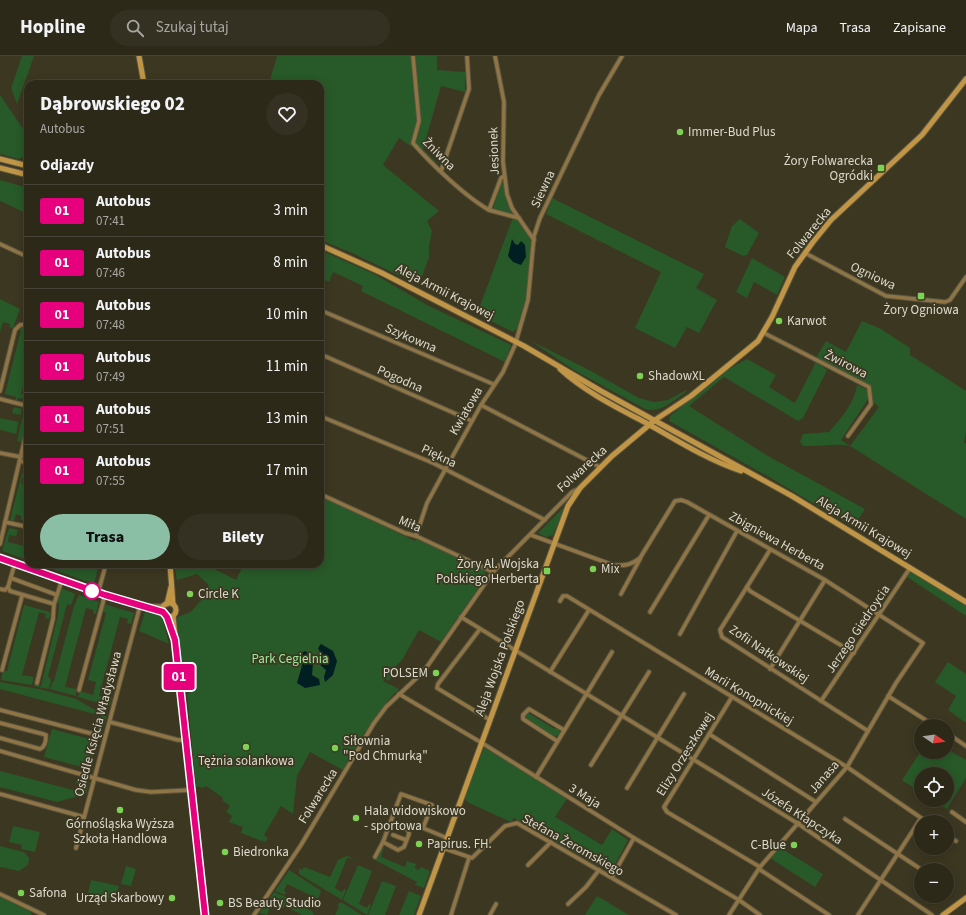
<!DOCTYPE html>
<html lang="pl">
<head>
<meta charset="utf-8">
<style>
  :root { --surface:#2d2919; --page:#353122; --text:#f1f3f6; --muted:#a7a6a2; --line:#484538; --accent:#8abfa5 }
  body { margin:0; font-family:"Source Sans 3",sans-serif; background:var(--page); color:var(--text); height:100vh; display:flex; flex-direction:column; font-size:15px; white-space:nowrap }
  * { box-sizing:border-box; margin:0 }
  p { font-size:13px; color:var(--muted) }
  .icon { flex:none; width:22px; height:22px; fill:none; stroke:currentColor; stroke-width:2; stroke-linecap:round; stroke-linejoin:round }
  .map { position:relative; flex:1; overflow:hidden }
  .panel { position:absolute; left:24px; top:24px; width:300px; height:488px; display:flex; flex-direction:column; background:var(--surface); border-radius:12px; box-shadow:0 2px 10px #0003,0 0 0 1px var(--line) }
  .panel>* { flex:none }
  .badge { padding:0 8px; border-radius:3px; font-size:14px; line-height:26px }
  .needle { width:26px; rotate:103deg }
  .fabs { position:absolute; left:914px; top:663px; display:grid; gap:8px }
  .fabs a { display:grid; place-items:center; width:40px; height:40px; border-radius:50%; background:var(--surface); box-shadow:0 2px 10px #0003,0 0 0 1px var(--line); font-size:20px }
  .map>.badge { position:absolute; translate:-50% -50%; box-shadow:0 0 0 2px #fff }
  h2 { padding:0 16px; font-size:15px; line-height:36px }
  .round { display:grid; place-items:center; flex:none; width:42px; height:42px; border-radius:21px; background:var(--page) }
  .overview { display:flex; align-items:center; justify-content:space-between; height:68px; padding:0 16px }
  h1 { font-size:19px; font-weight:800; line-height:30px }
  .primary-button { display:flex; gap:8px; margin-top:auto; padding:8px 16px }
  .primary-button a { flex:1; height:46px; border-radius:24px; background:var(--accent); color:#111; font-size:16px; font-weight:800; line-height:46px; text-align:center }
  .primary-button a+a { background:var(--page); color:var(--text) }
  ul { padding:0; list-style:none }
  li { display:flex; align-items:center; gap:12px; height:52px; padding:0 16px; border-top:1px solid var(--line) }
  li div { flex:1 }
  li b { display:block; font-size:15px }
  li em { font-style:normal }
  li .badge { min-width:44px; font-weight:700; text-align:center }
  header { display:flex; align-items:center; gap:24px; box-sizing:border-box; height:56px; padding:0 20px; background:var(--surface); border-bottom:1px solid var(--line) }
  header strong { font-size:19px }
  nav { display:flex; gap:22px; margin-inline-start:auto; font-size:14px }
  .search { width:280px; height:36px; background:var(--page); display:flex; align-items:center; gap:10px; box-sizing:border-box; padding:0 14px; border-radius:22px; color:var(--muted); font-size:15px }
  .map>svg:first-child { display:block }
  .green { fill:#285928 }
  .water { fill:#001f22 }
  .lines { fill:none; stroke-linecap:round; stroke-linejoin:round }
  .street-casing { stroke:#595440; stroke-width:5.5 }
  .secondary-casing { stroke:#595440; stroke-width:7 }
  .street { stroke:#8f7445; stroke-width:3.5 }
  .secondary { stroke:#c09546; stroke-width:5 }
  .line-casing { stroke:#fff; stroke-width:9 }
  .line { stroke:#e6007e; stroke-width:6 }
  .poi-dot { fill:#7dd154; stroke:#3c3721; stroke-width:1.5 }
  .stop-dot { fill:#fff; stroke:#e6007e; stroke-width:2 }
  .labels { text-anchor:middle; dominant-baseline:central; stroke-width:3.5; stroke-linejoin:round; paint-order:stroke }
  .poi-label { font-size:13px; fill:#dddacd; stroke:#3c3721; text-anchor:start }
  .street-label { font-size:13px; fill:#dddacd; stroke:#3c3721 }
  .park-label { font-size:13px; fill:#9eea9b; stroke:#3c3721 }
</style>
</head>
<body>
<header>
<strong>Hopline</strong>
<div class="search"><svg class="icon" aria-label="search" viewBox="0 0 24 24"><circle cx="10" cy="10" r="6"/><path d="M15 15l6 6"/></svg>Szukaj tutaj</div>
<nav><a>Mapa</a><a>Trasa</a><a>Zapisane</a></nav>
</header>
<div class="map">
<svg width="966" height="859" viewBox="0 0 966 859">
  <rect width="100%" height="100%" fill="#3c3721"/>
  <g class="green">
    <path d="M22,0H34L17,48L11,32Z"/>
    <path d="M277,0H437V14L465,16V36L441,30L423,93L439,109L399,82L383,109L439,155L427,165L432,175L429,190V201L419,229L350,196L320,184V28H269Z"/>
    <path d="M0,39L28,80V102L22,101L19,103L0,98Z"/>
    <path d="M0,124L28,132V158L0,145Z"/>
    <path d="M502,126L504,127L507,145L514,160L493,153Z"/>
    <path d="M552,142L704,218L696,232L717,244L699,277L687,271L675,292L635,272L661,216L546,158Z"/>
    <path d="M740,163L759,177L747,199L743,200L725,191L732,170Z"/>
    <path d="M512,164H518L532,184L528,233L519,271L513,276L477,258Z"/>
    <path d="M320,194L374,218L429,250L511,289L505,306L361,235L363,230L333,216L329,226L320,222Z"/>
    <path d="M752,202L785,221L777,239L754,226L747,242L736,236Z"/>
    <path d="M0,243L20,253L13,272L9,271L10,268L3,266L0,276Z"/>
    <path d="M862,265L881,273L910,292V299L966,335V377L964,386L966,388V463L850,390C835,387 819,391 803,390L800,386L803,378L829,376C841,362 854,348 857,329L868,334V343L841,384L850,390L879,351L873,346L871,330L816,302L826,285L846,296Z"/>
    <path d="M23,271H28V309L21,338L28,340V346L27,343L18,342L17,345H15L16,341L5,338L21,274L17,273Z"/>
    <path d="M531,285L589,314L639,342L654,346L668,344L686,334V336C674,344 660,358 645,353L574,314Z"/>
    <path d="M747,303L776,319L769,331L795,347L816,306L827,314L803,362L798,365L724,321L689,350L768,400L865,453L853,471L769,421L669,365L670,360L723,316Z"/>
    <path d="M14,351L22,353L16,378L0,374V362L19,366L20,359L12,357Z"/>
    <path d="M24,354L28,357V361L22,387L17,385Z"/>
    <path d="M22,417H24L21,427L28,428V466L21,464V460L16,458L14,465L10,464Z"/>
    <path d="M320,440L415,485L416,483L483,513L487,520L441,586L419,574L402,604L390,617L391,621L389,625L385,623L383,625L399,633C374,658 360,684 343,714L310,696L297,720L293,758L281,750L264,779L268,782L265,786L241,777L243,771L229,766L232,760L226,756L230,750L222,744L223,742L206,730L203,732L196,730L187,638L192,635L190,622L185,624L177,570V561L191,556L209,535L208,528L197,518L177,524L174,508H205L236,524L244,508H320Z"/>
    <path d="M565,450L553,479L546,481L538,477Z"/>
    <path d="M10,472L18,474L16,480L9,479L8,486L28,491V504L2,495L8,474Z"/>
    <path d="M38,508H99L94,528Z"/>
    <path d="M912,515L966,549V560L906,520Z"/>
    <path d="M61,532L75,538L71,549L67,548L48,620L51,624L49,633L34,630V628L41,630L58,559L59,548L56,547Z"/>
    <path d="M79,539L99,546L96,558L93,557V554L86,552L65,631L76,633V640L50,633L53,625H54L74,550Z"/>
    <path d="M104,548L134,557L131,568L127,567L128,563L120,561L99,640L106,642L107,640L112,641L110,650L78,641L80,635L93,639L96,626L88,624L106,557L102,555Z"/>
    <path d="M24,549L50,556L49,563L45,562L46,558L39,556L22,619L34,621L32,629L1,624L3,615H7Z"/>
    <path d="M145,556L162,560L169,588L139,575Z"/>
    <path d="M948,606L966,618V667L948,654L956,640L935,626Z"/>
    <path d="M0,626L39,633L76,643L107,661L103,672L93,671L94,666L100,667L102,660L0,633Z"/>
    <path d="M528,657L553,672L559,673L560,678L554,681L525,663L524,659Z"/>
    <path d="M52,673L97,685L89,713L44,701Z"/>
    <path d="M484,692L521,713L567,743L555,761L602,789L612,773L628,784L612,814L605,813L514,762L511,766L469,747L464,742Z"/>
    <path d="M947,693L966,704V722L947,753L933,744H947V718H921V737L902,724L921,695L947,696Z"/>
    <path d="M0,715L81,736L83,729L76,727L77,723L89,726L86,738L57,746L0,731Z"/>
    <path d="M13,770L40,776L35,796L21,793L22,789L9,786Z"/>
    <path d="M0,790L24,796L29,802L28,809L19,815L0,811Z"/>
    <path d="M384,791L381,801L405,811L407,805L416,808L415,812L419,814L421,811L430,815L424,832L415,829L417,826L375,804L380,794Z"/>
    <path d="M779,791L823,818L815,831L770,802Z"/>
    <path d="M347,800L355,803L347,802L335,832L342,836L344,833L346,834L342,844L299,818V812L302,814L304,811L330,821L338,804Z"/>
    <path d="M358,809L372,815L359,848L367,852L369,848L371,849L367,859L343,844Z"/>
    <path d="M126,810L136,813L131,830L121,828Z"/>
    <path d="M289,814L320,834L321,836L318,843L287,828L284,835L286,837L285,839L275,835Z"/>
    <path d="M91,824L119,830L116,844L88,837Z"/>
    <path d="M382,825L396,830L385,859H368Z"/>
    <path d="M409,835L421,840L414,859H399Z"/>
    <path d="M274,836L295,845L296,848L312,855L314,859H302L285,850L284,852L271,849L267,859L259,857Z"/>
    <path d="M0,840L29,853L32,859H0Z"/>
    <path d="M597,840L629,859H585Z"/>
    <path d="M341,846L362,859H335L339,850L337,849Z"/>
  </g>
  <g class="water">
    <path d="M512,183L515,188L518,189L521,185L525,189L526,201L521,209L513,206L508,200Z"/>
    <path d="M321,588L333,595L337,605L333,619L325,626L324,621L326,614L319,608L318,604L321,598L318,592Z"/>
    <path d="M305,595L307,596L308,603L313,607L312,619L319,623L320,629L305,632L297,627L303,606L301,597Z"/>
  </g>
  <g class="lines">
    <g class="street-casing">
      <g id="street">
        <path d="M413,0L419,65L413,87C431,108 466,141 489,154L501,122L504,120"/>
        <path d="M495,0L504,46L503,106L507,138L512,152L534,184"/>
        <path d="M441,115L469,33L467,0"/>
        <path d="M489,154L519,162"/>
        <path d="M0,188L28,201"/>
        <path d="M805,197L886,240L945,246L950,244L966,221"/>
        <path d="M320,254L493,328"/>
        <path d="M764,277L869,331L871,348L848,380"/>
        <path d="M320,298L472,365"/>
        <path d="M0,335L15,274L20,269L28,268"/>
        <path d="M0,343L28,350"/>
        <path d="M481,349L600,411"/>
        <path d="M320,360L433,407L545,464"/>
        <path d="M0,397L21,401"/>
        <path d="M20,405L28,407"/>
        <path d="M320,438L405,477L416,480L493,516"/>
        <path d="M5,466L28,471"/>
        <path d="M531,479L613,509C625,510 631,509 640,502L675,445L681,444L687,446L825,524L923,587L896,627L847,711L760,811L729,859"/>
        <path d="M416,480L427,447L445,414L481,349L503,316L515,289L528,244L534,180L540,162L599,39L622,0"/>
        <path d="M0,488L28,369"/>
        <path d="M770,494L720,574L722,581L868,675"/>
        <path d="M0,502L105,539L163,556"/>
        <path d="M15,507L8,531L10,535L54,548"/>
        <path d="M11,522L57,539"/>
        <path d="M747,531L750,535L854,597"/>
        <path d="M0,533L5,534L8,531"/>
        <path d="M98,537L106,508"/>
        <path d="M621,538L640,503"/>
        <path d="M560,545L563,540H567L847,711L927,766"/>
        <path d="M143,550H164"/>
        <path d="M650,556L709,459"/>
        <path d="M461,561L797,767L932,859"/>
        <path d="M480,573L438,628L437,632L490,664"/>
        <path d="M680,578L737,475"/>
        <path d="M770,613L825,524"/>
        <path d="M2,614L22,540"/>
        <path d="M550,616L589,554"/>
        <path d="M37,627L53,563L54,548L62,524"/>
        <path d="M79,634L105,539"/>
        <path d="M399,638L482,687L634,782L739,844L760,859"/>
        <path d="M888,640L935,670"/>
        <path d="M732,641L664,751L667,756L760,811"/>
        <path d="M821,645L910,512"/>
        <path d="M0,654L105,681"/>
        <path d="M110,666L178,684H186"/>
        <path d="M0,667L43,678L46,679C46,684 45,691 40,693L0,682"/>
        <path d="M947,677L966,690"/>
        <path d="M709,678L816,746"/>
        <path d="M557,685L523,663V659L529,653L564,674"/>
        <path d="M0,695L136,734L151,736L191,734"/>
        <path d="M591,709L649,616"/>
        <path d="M536,721L612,596"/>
        <path d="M627,732L684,638"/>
        <path d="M0,738L84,761"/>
        <path d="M952,756L966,766"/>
        <path d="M845,763L919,812"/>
        <path d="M393,779L406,784"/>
        <path d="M947,780L956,785"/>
        <path d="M383,786L398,794L404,791L409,778L408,774L391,766"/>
        <path d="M76,792L140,550"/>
        <path d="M443,792L472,802L505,770L517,767L676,859"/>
        <path d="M375,801L383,786L401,738L432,749L423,772L447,782"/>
        <path d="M528,809L551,786"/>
        <path d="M759,813L829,859"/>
        <path d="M612,821L634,782"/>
        <path d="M0,838L44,859"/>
        <path d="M568,848L586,831L599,814"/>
        <path d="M254,859L301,789L374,667L386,651L424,615L493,516L572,436L578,433"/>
        <path d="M451,859L469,802"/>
        <path d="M490,859L496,848"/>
        <path d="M858,859L921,762"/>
      </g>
    </g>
    <g class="secondary-casing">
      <g id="secondary">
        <path d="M139,0L144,28"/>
        <path d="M0,103L28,110"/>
        <path d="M0,112L28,119"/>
        <path d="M320,189L382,217L524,290L601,335L792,440L966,546"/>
        <path d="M560,313C585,336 618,352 648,368C678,385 708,404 741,415"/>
        <path d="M170,508L173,548"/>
        <circle cx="169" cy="554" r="7"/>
        <path d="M167,548L171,531"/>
        <path d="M173,560L205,859"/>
        <path d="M167,561L174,581"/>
        <path d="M419,859L568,450L580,432L612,400L655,364L691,340L758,285L772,261L795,211L813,186L831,164L922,79L966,23"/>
        <path d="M943,859L966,842"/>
      </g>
    </g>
    <use href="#street" class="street"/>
    <use href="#secondary" class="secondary"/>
  </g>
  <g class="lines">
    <g class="line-casing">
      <path id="line" d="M0,502L105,539L163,556L167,561L175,584L205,859"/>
    </g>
    <use href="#line" class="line"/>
  </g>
  <g class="poi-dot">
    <circle cx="680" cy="76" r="4"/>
    <rect x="877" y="108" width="8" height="8" rx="2"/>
    <rect x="917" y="236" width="8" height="8" rx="2"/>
    <circle cx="779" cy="265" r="4"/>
    <circle cx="640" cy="320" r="4"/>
    <circle cx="593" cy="513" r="4"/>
    <rect x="543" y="511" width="8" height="8" rx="2"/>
    <circle cx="190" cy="538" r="4"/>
    <circle cx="436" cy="617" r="4"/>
    <circle cx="246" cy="691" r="4"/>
    <circle cx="335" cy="692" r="4"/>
    <circle cx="120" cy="754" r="4"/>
    <circle cx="356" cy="762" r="4"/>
    <circle cx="419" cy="788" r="4"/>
    <circle cx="794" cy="789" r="4"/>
    <circle cx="225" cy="796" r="4"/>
    <circle cx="21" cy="837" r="4"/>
    <circle cx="172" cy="842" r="4"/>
    <circle cx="220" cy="847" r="4"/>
  </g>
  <circle class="stop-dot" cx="92" cy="535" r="8"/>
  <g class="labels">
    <g class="poi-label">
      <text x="688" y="76">Immer-Bud Plus</text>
      <text x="873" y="105" text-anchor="end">Żory Folwarecka<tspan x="873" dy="15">Ogródki</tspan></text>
      <text x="921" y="254" text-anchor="middle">Żory Ogniowa</text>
      <text x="787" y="265">Karwot</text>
      <text x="648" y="320">ShadowXL</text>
      <text x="539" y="508" text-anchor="end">Żory Al. Wojska<tspan x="539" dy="15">Polskiego Herberta</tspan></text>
      <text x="601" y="513">Mix</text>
      <text x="198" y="538">Circle K</text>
      <text x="428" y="617" text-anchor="end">POLSEM</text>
      <text x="343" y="685">Siłownia<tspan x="343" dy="15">"Pod Chmurką"</tspan></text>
      <text x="246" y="705" text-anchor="middle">Tężnia solankowa</text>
      <text x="364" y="755">Hala widowiskowo<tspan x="364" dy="15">- sportowa</tspan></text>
      <text x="120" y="768" text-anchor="middle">Górnośląska Wyższa<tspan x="120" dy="15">Szkoła Handlowa</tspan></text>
      <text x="427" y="788">Papirus. FH.</text>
      <text x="786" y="789" text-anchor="end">C-Blue</text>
      <text x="233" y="796">Biedronka</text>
      <text x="29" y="837">Safona</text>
      <text x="164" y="842" text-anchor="end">Urząd Skarbowy</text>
      <text x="228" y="847">BS Beauty Studio</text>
    </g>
    <g class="street-label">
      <text transform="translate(494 95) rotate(-92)">Jesionek</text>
      <text transform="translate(439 98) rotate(45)">Żniwna</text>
      <text transform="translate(543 133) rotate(-65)">Siewna</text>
      <text transform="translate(809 177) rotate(-51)">Folwarecka</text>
      <text transform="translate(873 220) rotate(25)">Ogniowa</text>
      <text transform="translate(445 236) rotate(27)">Aleja Armii Krajowej</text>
      <text transform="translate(411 282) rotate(23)">Szykowna</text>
      <text transform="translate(846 308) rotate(27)">Żwirowa</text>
      <text transform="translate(400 323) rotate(24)">Pogodna</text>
      <text transform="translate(466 355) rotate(-60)">Kwiatowa</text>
      <text transform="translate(439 400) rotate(26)">Piękna</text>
      <text transform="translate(582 413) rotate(-42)">Folwarecka</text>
      <text transform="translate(410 468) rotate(23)">Miła</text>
      <text transform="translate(864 471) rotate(31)">Aleja Armii Krajowej</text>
      <text transform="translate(777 485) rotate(29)">Zbigniewa Herberta</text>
      <text transform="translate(858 573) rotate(-56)">Jerzego Giedroycia</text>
      <text transform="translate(769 598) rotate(34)">Zofii Nałkowskiej</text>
      <text transform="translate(500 602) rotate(-70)">Aleja Wojska Polskiego</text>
      <text transform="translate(749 640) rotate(31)">Marii Konopnickiej</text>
      <text transform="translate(98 668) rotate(-75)">Osiedle Księcia Władysława</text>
      <text transform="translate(685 698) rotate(-58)">Elizy Orzeszkowej</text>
      <text transform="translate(824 721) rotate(-49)">Janasa</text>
      <text transform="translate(318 740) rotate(-58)">Folwarecka</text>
      <text transform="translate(585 740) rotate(32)">3 Maja</text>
      <text transform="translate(802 760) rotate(33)">Józefa Kłapczyka</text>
      <text transform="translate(573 789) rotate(29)">Stefana Żeromskiego</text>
    </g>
    <g class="park-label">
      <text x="290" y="603">Park Cegielnia</text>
    </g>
  </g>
</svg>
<div class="fabs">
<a><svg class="needle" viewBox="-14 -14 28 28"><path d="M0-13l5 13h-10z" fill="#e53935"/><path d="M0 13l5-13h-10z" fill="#a7a6a2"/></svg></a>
<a><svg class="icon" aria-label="locate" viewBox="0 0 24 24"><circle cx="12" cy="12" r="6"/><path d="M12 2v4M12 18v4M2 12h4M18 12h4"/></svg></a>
<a>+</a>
<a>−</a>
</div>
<b class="badge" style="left:179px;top:621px;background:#e6007e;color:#fff">01</b>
<section class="panel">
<div class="overview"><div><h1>Dąbrowskiego 02</h1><p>Autobus</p></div><a class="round"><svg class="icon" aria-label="heart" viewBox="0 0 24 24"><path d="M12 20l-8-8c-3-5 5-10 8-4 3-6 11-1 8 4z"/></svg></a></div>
<h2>Odjazdy</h2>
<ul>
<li><span class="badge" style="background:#e6007e;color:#fff">01</span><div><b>Autobus</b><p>07:41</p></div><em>3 min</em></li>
<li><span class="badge" style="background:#e6007e;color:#fff">01</span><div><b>Autobus</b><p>07:46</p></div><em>8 min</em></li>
<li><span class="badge" style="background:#e6007e;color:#fff">01</span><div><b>Autobus</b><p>07:48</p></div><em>10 min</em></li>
<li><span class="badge" style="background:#e6007e;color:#fff">01</span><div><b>Autobus</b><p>07:49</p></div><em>11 min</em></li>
<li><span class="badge" style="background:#e6007e;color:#fff">01</span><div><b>Autobus</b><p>07:51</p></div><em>13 min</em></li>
<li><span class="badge" style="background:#e6007e;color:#fff">01</span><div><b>Autobus</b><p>07:55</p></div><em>17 min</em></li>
</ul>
<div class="primary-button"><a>Trasa</a><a>Bilety</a></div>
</section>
</div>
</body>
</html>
